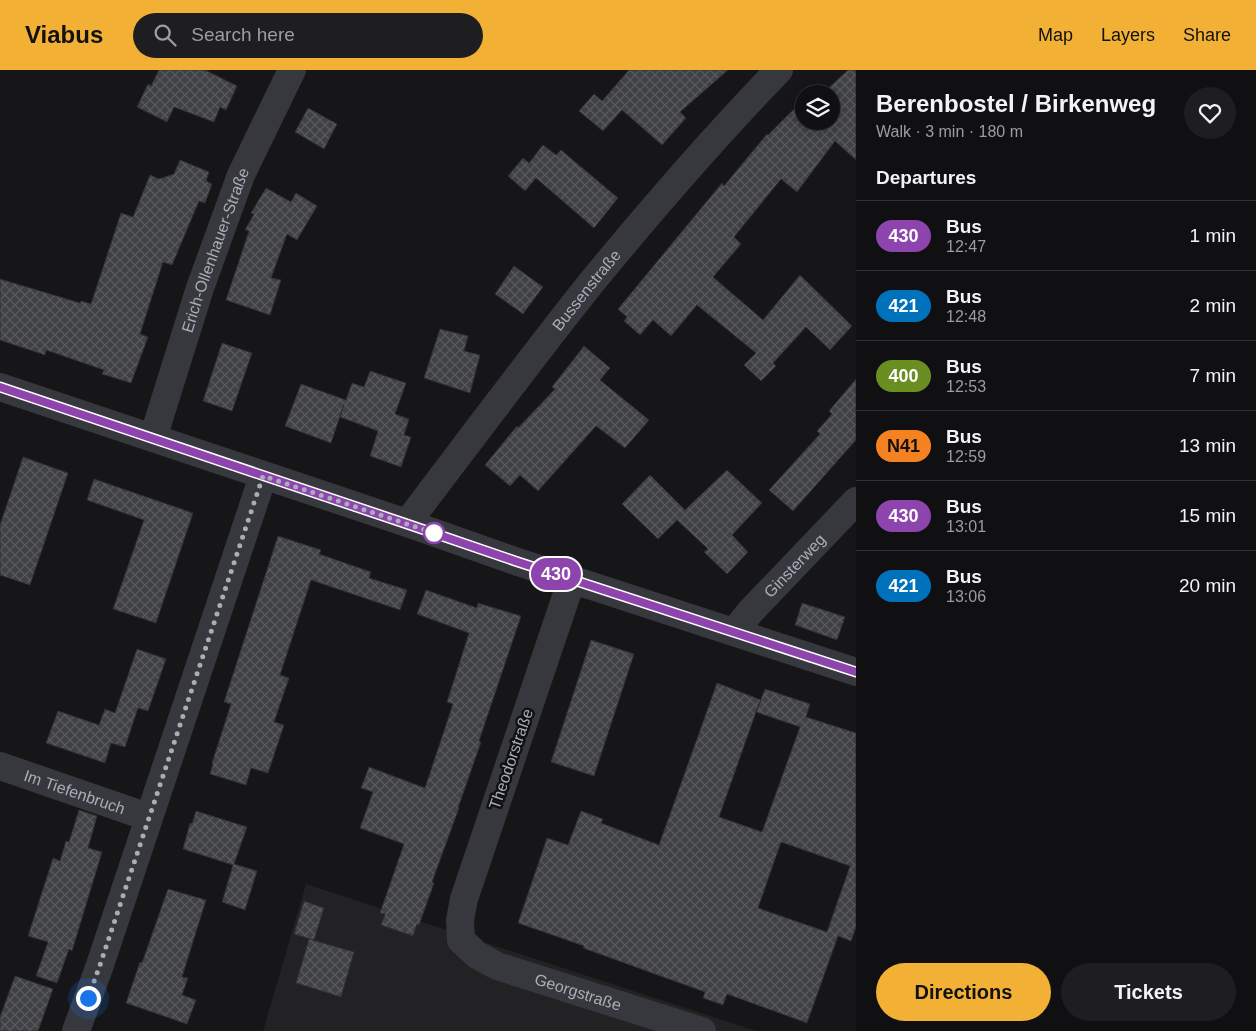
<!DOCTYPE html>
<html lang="en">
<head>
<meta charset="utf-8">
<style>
  :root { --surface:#101012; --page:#1e1e20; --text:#f1f3f6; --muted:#9c9d9f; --line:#303032; --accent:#f2b134 }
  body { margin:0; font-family:Helvetica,sans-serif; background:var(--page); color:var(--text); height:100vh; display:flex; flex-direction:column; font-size:19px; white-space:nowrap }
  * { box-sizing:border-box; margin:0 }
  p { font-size:16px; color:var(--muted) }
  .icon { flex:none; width:28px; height:28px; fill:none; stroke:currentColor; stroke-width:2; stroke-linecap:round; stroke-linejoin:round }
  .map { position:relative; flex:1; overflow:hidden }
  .details { display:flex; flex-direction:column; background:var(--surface); width:400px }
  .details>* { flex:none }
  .badge { padding:0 10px; border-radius:16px; font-size:18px; line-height:32px }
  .fabs { position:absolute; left:795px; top:15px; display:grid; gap:10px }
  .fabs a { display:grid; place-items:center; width:45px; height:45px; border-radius:50%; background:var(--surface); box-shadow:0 2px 12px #0003,0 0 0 1px var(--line); font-size:25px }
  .you { position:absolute; width:25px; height:25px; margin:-12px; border:4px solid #fff; border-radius:50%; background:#1a73e8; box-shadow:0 0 0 8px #1a73e833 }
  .map>.badge { position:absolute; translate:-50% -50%; box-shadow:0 0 0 2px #fff }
  h2 { padding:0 20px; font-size:19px; line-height:45px }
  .round { display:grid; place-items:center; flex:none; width:52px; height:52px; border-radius:26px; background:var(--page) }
  .head { display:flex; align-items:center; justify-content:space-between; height:85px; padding:0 20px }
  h1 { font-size:24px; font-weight:600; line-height:38px }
  .primary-button { display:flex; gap:10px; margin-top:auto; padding:10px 20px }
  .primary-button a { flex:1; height:58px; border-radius:30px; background:var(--accent); color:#111; font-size:20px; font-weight:600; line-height:58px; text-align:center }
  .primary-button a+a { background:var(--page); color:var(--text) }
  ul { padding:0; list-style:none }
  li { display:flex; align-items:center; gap:15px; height:70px; padding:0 20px; border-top:1px solid var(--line) }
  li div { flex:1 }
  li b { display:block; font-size:19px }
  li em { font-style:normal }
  li .badge { min-width:55px; font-weight:700; text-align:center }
  header { display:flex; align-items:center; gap:30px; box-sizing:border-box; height:70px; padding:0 25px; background:var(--accent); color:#111 }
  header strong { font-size:24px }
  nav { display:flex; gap:28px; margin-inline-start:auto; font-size:18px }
  .search { width:350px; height:45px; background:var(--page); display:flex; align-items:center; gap:12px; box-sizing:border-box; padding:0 18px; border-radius:28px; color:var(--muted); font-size:19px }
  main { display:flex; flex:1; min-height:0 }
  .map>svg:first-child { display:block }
  .built { fill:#222225 }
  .building { fill:url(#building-cross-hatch); stroke:#303034; fill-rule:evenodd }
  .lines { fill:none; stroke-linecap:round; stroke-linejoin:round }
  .minor { stroke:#37383d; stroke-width:28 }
  .line-casing { stroke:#fff; stroke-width:11 }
  .line { stroke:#8e44ad; stroke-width:8 }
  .walk { stroke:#a8adb8; stroke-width:5; stroke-dasharray:0 9 }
  .stop-dot { fill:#fff; stroke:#8e44ad; stroke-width:2.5 }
  .labels { text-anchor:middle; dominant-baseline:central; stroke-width:5; stroke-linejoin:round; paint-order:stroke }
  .street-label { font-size:16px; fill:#a8adb8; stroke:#111113 }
</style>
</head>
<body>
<header>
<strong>Viabus</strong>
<div class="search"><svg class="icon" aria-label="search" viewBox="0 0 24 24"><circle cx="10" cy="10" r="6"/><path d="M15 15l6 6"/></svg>Search here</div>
<nav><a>Map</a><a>Layers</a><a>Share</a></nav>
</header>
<main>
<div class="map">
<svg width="856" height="961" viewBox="0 0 856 961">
  <defs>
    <pattern id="building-cross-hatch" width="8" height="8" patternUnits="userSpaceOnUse" patternTransform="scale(1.25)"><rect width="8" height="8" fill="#404145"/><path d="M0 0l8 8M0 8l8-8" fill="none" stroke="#595a5e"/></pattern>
  </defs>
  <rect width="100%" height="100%" fill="#161618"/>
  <path class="built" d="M306,814L756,961H263Z"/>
  <g class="building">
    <path d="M159,0H205L237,16L226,40L220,37L214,52L174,37L167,52L137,37L148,14L151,16Z"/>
    <path d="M629,0H728L680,42L686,48L662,75L622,40L603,61L579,41L594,24L602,31Z"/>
    <path d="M848,0H856V90L835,71L797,122L781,109L734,167L741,174L713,207L763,250L800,205L852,256L830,280L806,257L773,293L776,296L761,311L744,295L756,283L697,235L671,266L653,250L640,265L624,251L627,247L618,239L722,113L724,116L767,64L768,65L796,37L802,42L804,40V51H831V24H822Z"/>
    <path d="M308,38L337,54L324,79L295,62Z"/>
    <path d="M543,75L556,85L561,80L618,128L594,158L536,108L525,121L508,106L523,88L529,93Z"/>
    <path d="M180,90L209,102L206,111L212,114L205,133L199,131L172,195L163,192L140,264L148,267L131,313L102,304L104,300L46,280L45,285L0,270V209L80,233L81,231L91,234L121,143L133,147L150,105L159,109L174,104Z"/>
    <path d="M266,118L291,132L296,123L317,136L297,170L287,164L271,208L281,210L270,245L226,230L249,161L245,160L254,144L251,143Z"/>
    <path d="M514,196L543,217L523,244L495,224Z"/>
    <path d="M440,259L468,266L464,281L480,285L470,323L424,308Z"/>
    <path d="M222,273L252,283L232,341L203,331Z"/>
    <path d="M584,276L610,298L600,310L649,350L625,378L596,356L538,421L520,405L510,416L485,395L517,356L518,358L555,319L552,317Z"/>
    <path d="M370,301L406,313L395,344L409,349L404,365L411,367L401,397L370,386L378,361L340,347L344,334L331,373L285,356L301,314L346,330L352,313L364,317Z"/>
    <path d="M856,309V370L793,441L769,420L820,364L817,361L832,344L829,341Z"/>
    <path d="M23,387L68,403L30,515L0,505V455Z"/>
    <path d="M727,400L762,433L732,465L748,482L727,504L704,482L708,479L677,450L658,469L622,434L650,405L685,440Z"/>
    <path d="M94,409L193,443L156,553L113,539L144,450L87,430Z"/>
    <path d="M278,466L321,480L319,484L371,502L369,508L407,520L400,540L311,510L280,605L289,608L274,652L284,655L268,703L251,698L246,715L210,704L213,694L212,693L231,634L224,632Z"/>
    <path d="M426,520L477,538L478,533L521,546L479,671L481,672L458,738H459L432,812L434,813L419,855L417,854L413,866L381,855L385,844L380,843L404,774L360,758L373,722L361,718L369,697L425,718L453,634L447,632L469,563L417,544Z"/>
    <path d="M802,533L845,547L837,570L795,555Z"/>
    <path d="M591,570L634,584L594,706L551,692Z"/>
    <path d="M137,579L166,589L148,641L138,638L125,677L111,673L105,693L46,673L58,641L99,655L105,639L115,643Z"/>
    <path d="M717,613L761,630L756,642L765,619L810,634L806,647L856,663V857L851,871L838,866L807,953L727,924L723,935L703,928L705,922L583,878L584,876L518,853L547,768L568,775L581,741L603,749L601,753L659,775ZM756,642L800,657L762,762L719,747ZM781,772L850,796L827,862L758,838Z"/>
    <path d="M79,740L97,746L88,778L102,782L72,881L69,879L57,913L36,906L48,872L28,866L53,788L60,791L66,771L69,772Z"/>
    <path d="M196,741L247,757L234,794L257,801L245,840L222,832L233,795L183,779L190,753L192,754Z"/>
    <path d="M168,819L206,830L182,907L188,908L182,925L196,930L187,954L126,933L140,892L142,893Z"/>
    <path d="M304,831L324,838L314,870L294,864Z"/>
    <path d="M309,869L354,882L341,927L296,913Z"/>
    <path d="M15,906L53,919L38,961H0V947Z"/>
  </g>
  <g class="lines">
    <g class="minor">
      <path d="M0,317L407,453L515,491L856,602"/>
      <path id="s1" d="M153,368L200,218L241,105L292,0"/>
      <path id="s2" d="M407,453C468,373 528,292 591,213C651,140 713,68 779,0"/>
      <path id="s3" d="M572,509L464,829L460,850L461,870L477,885L497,896L702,961"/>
      <path id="s4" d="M734,562L750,542L856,431"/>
      <path id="s5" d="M0,696L148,747"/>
      <path d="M76,961L100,895L263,406"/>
    </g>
  </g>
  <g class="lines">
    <g class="line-casing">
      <path id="line" d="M0,317L407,454L515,491L856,602"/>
    </g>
    <use href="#line" class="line"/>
    <path class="walk" d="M88,928L100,895L263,406L434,463"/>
  </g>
  <circle class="stop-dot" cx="434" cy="463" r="10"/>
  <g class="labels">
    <g class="street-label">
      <text stroke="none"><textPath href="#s1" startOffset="198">Erich-Ollenhauer-Straße</textPath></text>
      <text stroke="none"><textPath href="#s2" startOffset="294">Bussenstraße</textPath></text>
      <text stroke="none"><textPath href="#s4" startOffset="90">Ginsterweg</textPath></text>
      <text transform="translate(511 689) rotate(-71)">Theodorstraße</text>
      <text stroke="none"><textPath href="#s5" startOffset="79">Im Tiefenbruch</textPath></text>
      <text stroke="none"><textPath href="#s3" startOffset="509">Georgstraße</textPath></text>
    </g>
  </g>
</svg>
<div class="fabs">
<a><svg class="icon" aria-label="layers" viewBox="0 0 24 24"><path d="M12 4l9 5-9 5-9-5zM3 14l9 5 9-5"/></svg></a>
</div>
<div class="you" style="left:88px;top:928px"></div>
<b class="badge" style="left:556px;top:504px;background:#8e44ad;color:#fff">430</b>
</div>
<section class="details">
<div class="head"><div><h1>Berenbostel / Birkenweg</h1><p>Walk · 3 min · 180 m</p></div><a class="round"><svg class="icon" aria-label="heart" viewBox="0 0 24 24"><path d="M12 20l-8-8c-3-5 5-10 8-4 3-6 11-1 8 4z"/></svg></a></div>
<h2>Departures</h2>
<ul>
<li><span class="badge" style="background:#8e44ad;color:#fff">430</span><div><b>Bus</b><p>12:47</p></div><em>1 min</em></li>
<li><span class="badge" style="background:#0072bc;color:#fff">421</span><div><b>Bus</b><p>12:48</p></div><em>2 min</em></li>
<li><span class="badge" style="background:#6b8e23;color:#fff">400</span><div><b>Bus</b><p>12:53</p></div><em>7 min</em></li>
<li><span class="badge" style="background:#f58220;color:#111">N41</span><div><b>Bus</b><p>12:59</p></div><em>13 min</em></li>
<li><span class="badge" style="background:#8e44ad;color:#fff">430</span><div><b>Bus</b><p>13:01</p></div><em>15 min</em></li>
<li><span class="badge" style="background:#0072bc;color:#fff">421</span><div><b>Bus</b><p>13:06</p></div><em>20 min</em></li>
</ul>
<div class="primary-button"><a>Directions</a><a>Tickets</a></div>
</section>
</main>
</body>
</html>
